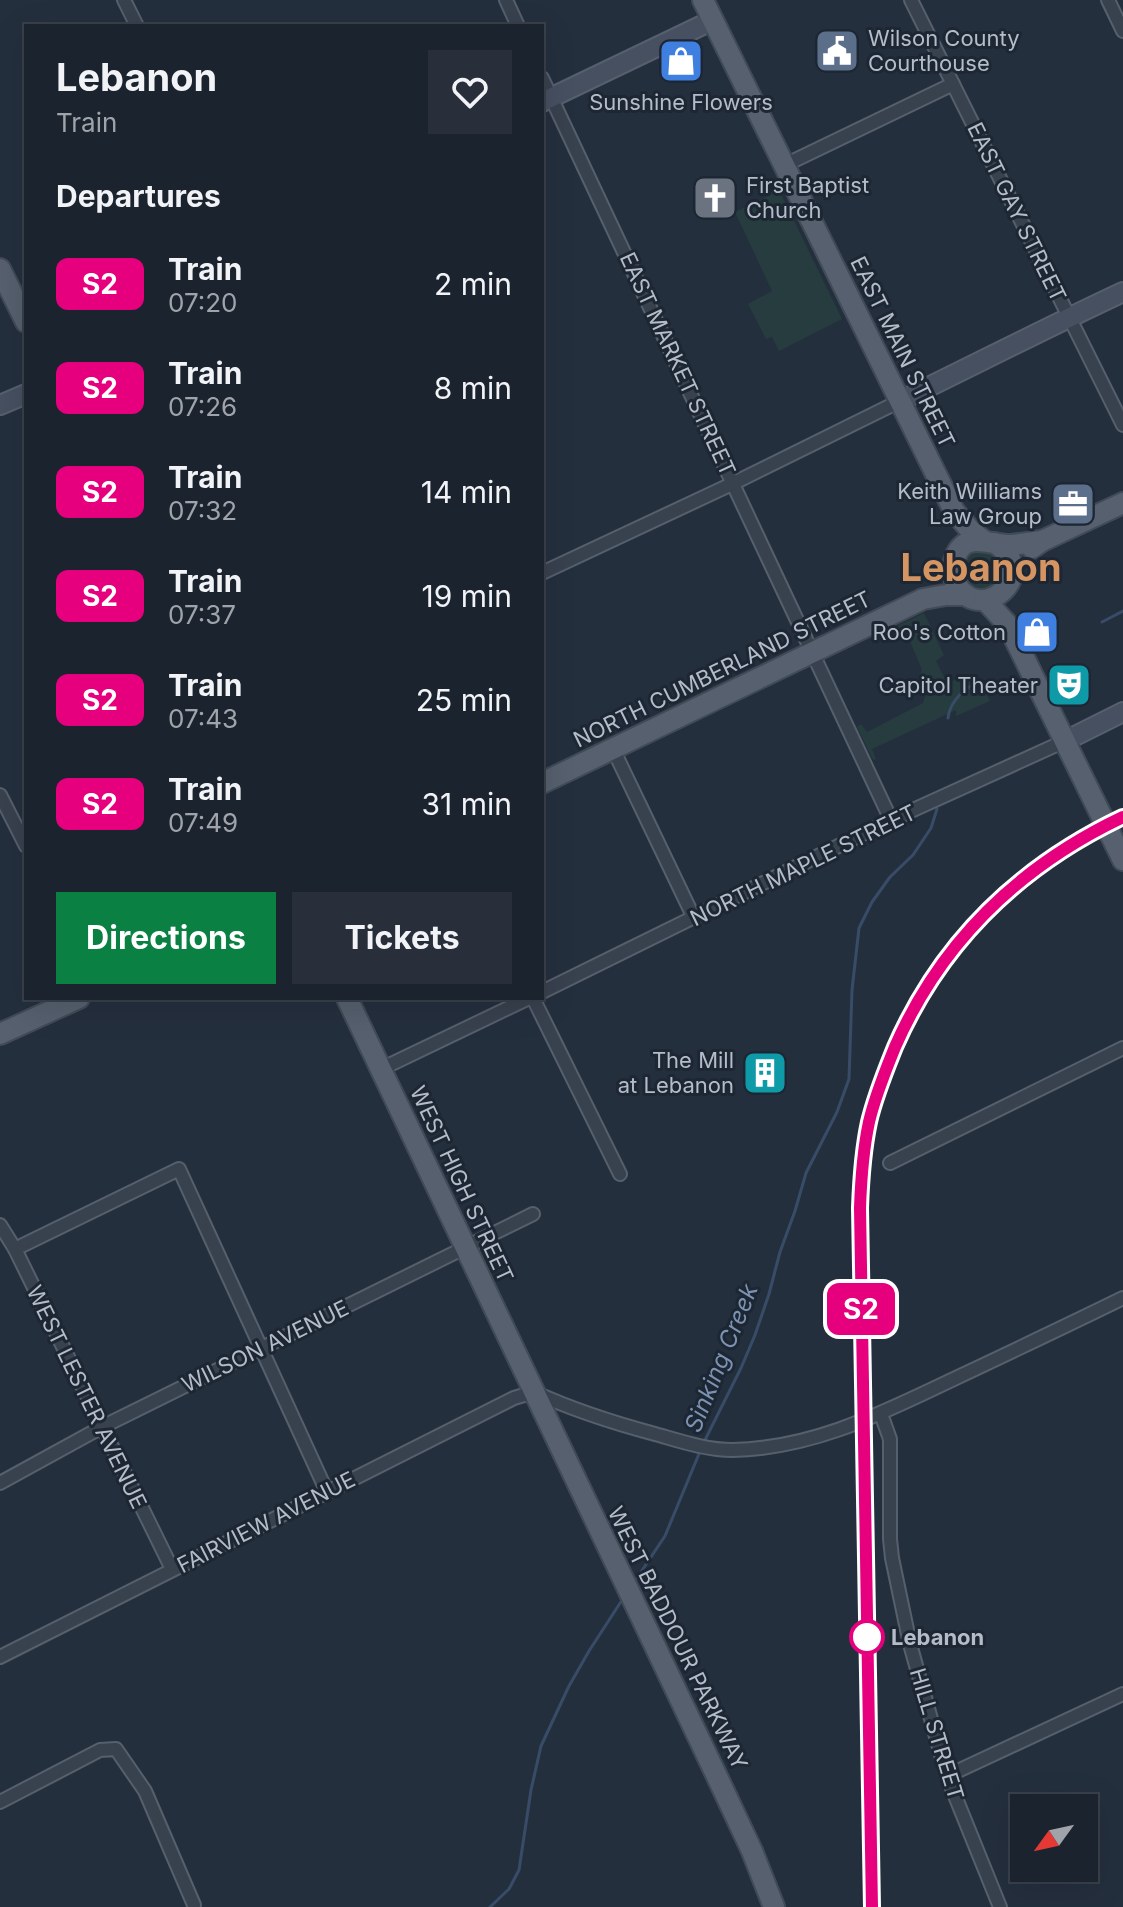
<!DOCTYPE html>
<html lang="en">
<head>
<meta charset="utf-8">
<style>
  :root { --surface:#1b232e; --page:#282f3a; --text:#f1f3f6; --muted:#a0a4aa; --line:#39404a; --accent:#0b8043 }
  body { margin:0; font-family:Inter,sans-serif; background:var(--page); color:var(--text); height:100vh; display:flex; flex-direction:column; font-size:30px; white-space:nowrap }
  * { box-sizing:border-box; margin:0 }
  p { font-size:26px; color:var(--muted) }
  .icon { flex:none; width:44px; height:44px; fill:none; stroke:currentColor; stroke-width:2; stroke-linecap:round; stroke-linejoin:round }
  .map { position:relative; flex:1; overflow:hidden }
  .sheet { position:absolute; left:24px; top:24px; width:520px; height:976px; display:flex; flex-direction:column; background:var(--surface); border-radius:0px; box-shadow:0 8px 32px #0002,0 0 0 2px var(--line) }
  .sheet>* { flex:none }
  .badge { padding:0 16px; border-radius:12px; font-size:28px; line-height:52px }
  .needle { width:52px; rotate:237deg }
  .controls { position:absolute; left:1010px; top:1794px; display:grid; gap:16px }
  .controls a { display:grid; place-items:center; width:88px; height:88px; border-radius:0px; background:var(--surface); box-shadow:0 8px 32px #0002,0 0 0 2px var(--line); font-size:40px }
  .map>.badge { position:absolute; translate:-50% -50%; box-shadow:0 0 0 4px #fff }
  h2 { padding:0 32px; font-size:30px; line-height:72px }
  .round { display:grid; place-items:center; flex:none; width:84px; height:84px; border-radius:0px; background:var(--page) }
  .summary { display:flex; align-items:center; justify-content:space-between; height:136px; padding:0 32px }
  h1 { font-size:38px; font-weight:700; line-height:60px }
  .action { display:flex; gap:16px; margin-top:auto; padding:16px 32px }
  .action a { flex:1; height:92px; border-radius:0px; background:var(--accent); color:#fff; font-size:32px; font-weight:700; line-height:92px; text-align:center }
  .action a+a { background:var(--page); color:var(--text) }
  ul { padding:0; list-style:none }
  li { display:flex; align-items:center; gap:24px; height:104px; padding:0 32px }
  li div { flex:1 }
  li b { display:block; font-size:30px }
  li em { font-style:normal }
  li .badge { min-width:88px; font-weight:700; text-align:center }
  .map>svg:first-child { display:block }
  .green { fill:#263c3f }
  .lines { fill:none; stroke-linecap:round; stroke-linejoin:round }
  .stream { stroke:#394c67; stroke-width:3 }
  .street-casing { stroke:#565f6c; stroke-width:16 }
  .secondary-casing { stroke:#565f6c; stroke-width:22 }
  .primary-casing { stroke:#414a57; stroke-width:24 }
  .street { stroke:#38414e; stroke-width:12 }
  .secondary { stroke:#465061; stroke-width:18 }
  .primary { stroke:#56606e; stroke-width:20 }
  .rail { stroke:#5a6575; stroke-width:3; stroke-dasharray:8 8; stroke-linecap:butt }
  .line-casing { stroke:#fff; stroke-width:18 }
  .line { stroke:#e6007e; stroke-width:12 }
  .stop-dot { fill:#fff; stroke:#e6007e; stroke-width:4 }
  .labels { text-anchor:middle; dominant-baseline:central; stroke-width:6; stroke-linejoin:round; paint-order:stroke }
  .poi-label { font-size:22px; fill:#b4bcc9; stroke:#1d2633; text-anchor:end }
  .street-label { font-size:22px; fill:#b4bcc9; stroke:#1d2633 }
  .stop-label { font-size:22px; font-weight:bold; fill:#b4bcc9; stroke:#1d2633; text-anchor:start }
  .water-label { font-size:24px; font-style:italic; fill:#7c92b1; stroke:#1d2633 }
  .town-label { font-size:38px; font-weight:bold; fill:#d59563; stroke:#1d2633 }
</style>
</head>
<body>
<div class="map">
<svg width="1123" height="1907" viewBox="0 0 1123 1907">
  <rect width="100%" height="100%" fill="#242f3e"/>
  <g class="green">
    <path d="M778,188L842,319L779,351L772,337L766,339L748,304L772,291L735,212L770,195L769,191Z"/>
    <circle cx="982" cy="570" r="19"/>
    <path d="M924,613L944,655L936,661L947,683L959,678L963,684L978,677L990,701L956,716V710L872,749L876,759L873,760L857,727L861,724L867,732L923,703L926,693L931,690L924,676L918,679L922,670L904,627L891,633L889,630Z"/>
  </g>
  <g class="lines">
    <g class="stream">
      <path d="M1102,622L1123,611"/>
      <path d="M948,718C950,701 963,690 977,682"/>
      <path d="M704,1442L741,1368L755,1335L769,1294L780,1252L795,1211L806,1173L837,1112L849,1079L852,990L859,928L872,902L890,877L913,855L931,828L937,809"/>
      <path d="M635,1581L665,1536L701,1449"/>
      <path d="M490,1907L509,1889L519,1870L531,1790L541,1746L569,1686L589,1651L624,1597"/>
    </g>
    <g class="street-casing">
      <g id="street">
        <path d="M124,0L137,26"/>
        <path d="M506,0L518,26"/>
        <path d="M911,0L1123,425"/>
        <path d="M1108,0L1123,31"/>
        <path d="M542,78L891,820"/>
        <path d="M785,165L953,84"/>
        <path d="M542,573L734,483L900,401"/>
        <path d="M613,749L694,918"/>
        <path d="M0,795L26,846"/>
        <path d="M542,992L891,820L1065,741"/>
        <path d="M533,998L620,1174"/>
        <path d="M381,1069L529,998"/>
        <path d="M890,1163L1123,1048"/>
        <path d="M0,1225L15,1249L172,1569"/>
        <path d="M15,1249L179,1169L327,1492"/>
        <path d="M881,1414L890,1439V1539L892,1558L910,1644L947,1776L1000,1907"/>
        <path d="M0,1483L102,1427L533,1214"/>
        <path d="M0,1657L514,1398L534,1392C573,1410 614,1423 655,1434C680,1441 706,1450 733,1450C816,1448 884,1412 958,1377C1013,1351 1068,1325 1123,1298"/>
        <path d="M947,1776L1123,1694"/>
        <path d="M0,1802L100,1750L116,1749L145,1791L194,1905"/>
      </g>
    </g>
    <g class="secondary-casing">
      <g id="secondary">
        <path d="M542,102L713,20"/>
        <path d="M900,401C974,365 1048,327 1123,292"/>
        <path d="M0,405L26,394"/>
        <path d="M1065,741L1123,712"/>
      </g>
    </g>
    <g class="primary-casing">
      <g id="primary">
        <path d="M703,0L954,511L971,531L983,540"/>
        <path d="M0,269L26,322"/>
        <path d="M995,543C1042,574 981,626 957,585C953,578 951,569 954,561C963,528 991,546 1011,545C1022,544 1032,542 1042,541"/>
        <path d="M1032,548L1042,541L1123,503"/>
        <path d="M985,600L1008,625L1123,860"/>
        <path d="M542,783L923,599L946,595H966"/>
        <path d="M347,998L721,1785L752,1851L774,1907"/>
        <path d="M0,1034L79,998"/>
      </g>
    </g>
    <use href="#street" class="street"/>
    <use href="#secondary" class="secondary"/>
    <use href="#primary" class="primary"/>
    <path class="rail" d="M872,1907L860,1208C862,1179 863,1150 869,1122C890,1032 943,946 1014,885C1047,857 1084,836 1123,817"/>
  </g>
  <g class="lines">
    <g class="line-casing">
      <path id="line" d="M872,1907L860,1208C861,1179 863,1150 869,1122C875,1096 885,1072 895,1047C941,942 1020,866 1123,817"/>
    </g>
    <use href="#line" class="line"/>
  </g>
  <defs>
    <g id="civic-square" transform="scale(2.3)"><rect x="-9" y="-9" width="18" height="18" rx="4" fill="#5c6f8a" stroke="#1d2633"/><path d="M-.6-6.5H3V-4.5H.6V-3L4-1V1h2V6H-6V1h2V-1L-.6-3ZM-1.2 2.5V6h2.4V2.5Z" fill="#fff"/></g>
    <g id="shop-square" transform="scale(2.3)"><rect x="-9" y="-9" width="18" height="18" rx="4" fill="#3f7fe0" stroke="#1d2633"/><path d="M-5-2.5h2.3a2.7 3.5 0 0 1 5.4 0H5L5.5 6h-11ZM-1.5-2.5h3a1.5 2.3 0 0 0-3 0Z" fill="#fff"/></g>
    <g id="church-square" transform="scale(2.3)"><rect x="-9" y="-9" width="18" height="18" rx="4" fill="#6b7280" stroke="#1d2633"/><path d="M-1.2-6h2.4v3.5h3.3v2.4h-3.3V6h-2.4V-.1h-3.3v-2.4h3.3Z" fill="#fff"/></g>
    <g id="office-square" transform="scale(2.3)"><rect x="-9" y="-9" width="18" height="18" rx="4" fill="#5c6f8a" stroke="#1d2633"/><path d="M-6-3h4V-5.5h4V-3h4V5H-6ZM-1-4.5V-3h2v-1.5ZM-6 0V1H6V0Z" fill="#fff"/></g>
    <g id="theatre-square" transform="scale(2.3)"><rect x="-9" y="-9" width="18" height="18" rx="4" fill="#0f9aa8" stroke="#1d2633"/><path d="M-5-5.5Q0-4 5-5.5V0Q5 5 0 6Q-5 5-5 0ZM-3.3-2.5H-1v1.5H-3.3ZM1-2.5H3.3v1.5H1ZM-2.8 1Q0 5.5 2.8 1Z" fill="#fff"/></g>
    <g id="building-square" transform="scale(2.3)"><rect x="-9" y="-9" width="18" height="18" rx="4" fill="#0f9aa8" stroke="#1d2633"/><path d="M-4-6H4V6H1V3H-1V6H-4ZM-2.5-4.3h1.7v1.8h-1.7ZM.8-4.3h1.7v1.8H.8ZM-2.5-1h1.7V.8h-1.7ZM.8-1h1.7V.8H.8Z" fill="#fff"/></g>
  </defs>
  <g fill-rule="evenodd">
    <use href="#civic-square" x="837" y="51"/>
    <use href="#shop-square" x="681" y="61"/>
    <use href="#church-square" x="715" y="198"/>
    <use href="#office-square" x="1073" y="504"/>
    <use href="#shop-square" x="1037" y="632"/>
    <use href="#theatre-square" x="1069" y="685"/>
    <use href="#building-square" x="765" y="1073"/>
  </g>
  <circle class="stop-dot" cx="867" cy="1637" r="16"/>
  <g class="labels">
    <g class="poi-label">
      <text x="868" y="38" text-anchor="start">Wilson County<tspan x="868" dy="25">Courthouse</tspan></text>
      <text x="681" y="102" text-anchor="middle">Sunshine Flowers</text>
      <text x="746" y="185" text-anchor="start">First Baptist<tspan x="746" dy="25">Church</tspan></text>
      <text x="1042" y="491">Keith Williams<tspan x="1042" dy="25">Law Group</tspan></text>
      <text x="1006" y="632">Roo's Cotton</text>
      <text x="1038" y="685">Capitol Theater</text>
      <text x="734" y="1060">The Mill<tspan x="734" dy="25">at Lebanon</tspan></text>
    </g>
    <g class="street-label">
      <text transform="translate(1017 212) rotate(64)">EAST GAY STREET</text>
      <text transform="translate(903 352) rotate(64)">EAST MAIN STREET</text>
      <text transform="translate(678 364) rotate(65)">EAST MARKET STREET</text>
      <text transform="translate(722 669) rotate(-26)">NORTH CUMBERLAND STREET</text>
      <text transform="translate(803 865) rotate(-26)">NORTH MAPLE STREET</text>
      <text transform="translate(462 1184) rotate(65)">WEST HIGH STREET</text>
      <text transform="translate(265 1346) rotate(-26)">WILSON AVENUE</text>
      <text transform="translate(87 1397) rotate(64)">WEST LESTER AVENUE</text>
      <text transform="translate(266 1522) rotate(-27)">FAIRVIEW AVENUE</text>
      <text transform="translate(678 1638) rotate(64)">WEST BADDOUR PARKWAY</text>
      <text transform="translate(937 1734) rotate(73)">HILL STREET</text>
    </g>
    <g class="stop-label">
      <text x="891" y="1637">Lebanon</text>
    </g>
    <g class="water-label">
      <text transform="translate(721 1358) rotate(-68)">Sinking Creek</text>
    </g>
    <g class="town-label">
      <text x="981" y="567">Lebanon</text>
    </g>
  </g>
</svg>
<div class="controls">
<a><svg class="needle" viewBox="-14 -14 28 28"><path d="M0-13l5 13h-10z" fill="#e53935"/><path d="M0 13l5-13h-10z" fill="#a0a4aa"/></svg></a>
</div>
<b class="badge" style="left:861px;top:1309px;background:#e6007e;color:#fff">S2</b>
<section class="sheet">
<div class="summary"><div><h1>Lebanon</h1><p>Train</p></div><a class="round"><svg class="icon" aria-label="heart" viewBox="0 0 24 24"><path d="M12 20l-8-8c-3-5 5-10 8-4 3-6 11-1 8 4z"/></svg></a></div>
<h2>Departures</h2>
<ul>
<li><span class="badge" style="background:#e6007e;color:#fff">S2</span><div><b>Train</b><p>07:20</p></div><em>2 min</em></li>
<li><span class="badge" style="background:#e6007e;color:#fff">S2</span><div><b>Train</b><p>07:26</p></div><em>8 min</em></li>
<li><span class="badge" style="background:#e6007e;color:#fff">S2</span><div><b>Train</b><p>07:32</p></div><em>14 min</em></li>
<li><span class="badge" style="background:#e6007e;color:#fff">S2</span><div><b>Train</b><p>07:37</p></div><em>19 min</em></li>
<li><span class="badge" style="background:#e6007e;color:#fff">S2</span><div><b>Train</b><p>07:43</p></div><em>25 min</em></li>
<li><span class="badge" style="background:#e6007e;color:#fff">S2</span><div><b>Train</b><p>07:49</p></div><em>31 min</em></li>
</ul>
<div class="action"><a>Directions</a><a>Tickets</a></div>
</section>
</div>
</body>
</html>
